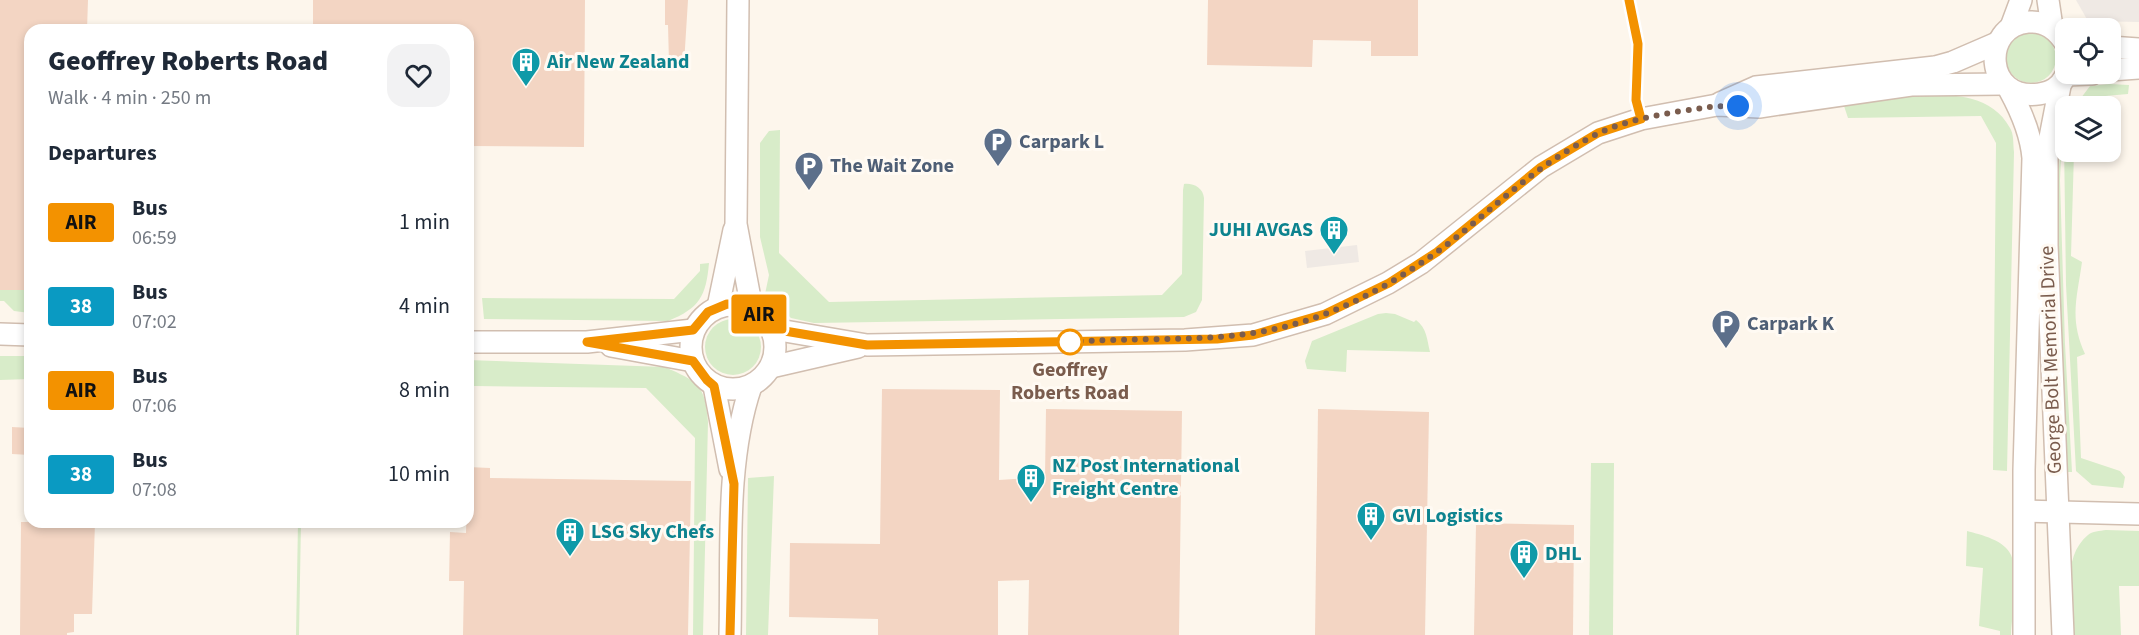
<!DOCTYPE html>
<html lang="en">
<head>
<meta charset="utf-8">
<style>
  :root { --surface:#fff; --page:#f2f2f3; --text:#1f2937; --muted:#747a83 }
  body { margin:0; font-family:"Source Sans 3",sans-serif; background:var(--page); color:var(--text); height:100vh; display:flex; flex-direction:column; font-size:22px; white-space:nowrap }
  * { box-sizing:border-box; margin:0 }
  p { font-size:20px; color:var(--muted) }
  .icon { flex:none; width:33px; height:33px; fill:none; stroke:currentColor; stroke-width:2; stroke-linecap:round; stroke-linejoin:round }
  .map { position:relative; flex:1; overflow:hidden }
  .side { position:absolute; left:24px; top:24px; width:450px; height:504px; display:flex; flex-direction:column; background:var(--surface); border-radius:18px; box-shadow:0 3px 9px #0003 }
  .side>* { flex:none }
  .badge { padding:0 12px; border-radius:4px; font-size:21px; line-height:39px }
  .fabs { position:absolute; left:2055px; top:18px; display:grid; gap:12px }
  .fabs a { display:grid; place-items:center; width:66px; height:66px; border-radius:12px; background:var(--surface); box-shadow:0 3px 9px #0003; font-size:30px }
  .you { position:absolute; width:30px; height:30px; margin:-15px; border:4px solid #fff; border-radius:50%; background:#1a73e8; box-shadow:0 0 0 9px #1a73e833 }
  .map>.badge { position:absolute; translate:-50% -50%; box-shadow:0 0 0 3px #fff }
  h2 { padding:0 24px; font-size:22px; line-height:54px }
  .round { display:grid; place-items:center; flex:none; width:63px; height:63px; border-radius:18px; background:var(--page) }
  .summary { display:flex; align-items:center; justify-content:space-between; height:102px; padding:0 24px }
  h1 { font-size:28px; font-weight:800; line-height:45px }
  ul { padding:0; list-style:none }
  li { display:flex; align-items:center; gap:18px; height:84px; padding:0 24px }
  li div { flex:1 }
  li b { display:block; font-size:22px }
  li em { font-style:normal }
  li .badge { min-width:66px; font-weight:700; text-align:center }
  .map>svg:first-child { display:block }
  .industrial { fill:#efe9e4 }
  .green { fill:#d8ecc9 }
  .building { fill:#f3d5c3 }
  .lines { fill:none; stroke-linecap:round; stroke-linejoin:round }
  .minor-casing { stroke:#d1beb0; stroke-width:24 }
  .minor { stroke:#fff; stroke-width:21 }
  .line-casing { stroke:#fff; stroke-width:14 }
  .line { stroke:#f39200; stroke-width:9 }
  .walk { stroke:#7a5c4d; stroke-width:6; stroke-dasharray:0 10.8 }
  .stop-dot { fill:#fff; stroke:#f39200; stroke-width:3 }
  .labels { text-anchor:middle; dominant-baseline:central; stroke-width:6; stroke-linejoin:round; paint-order:stroke }
  .culture-label { font-size:20px; font-weight:bold; fill:#0d838f; stroke:#fffaf3; text-anchor:start }
  .service-label { font-size:20px; font-weight:bold; fill:#4e5e75; stroke:#fffaf3; text-anchor:start }
  .street-label { font-size:20px; fill:#7a5c4d; stroke:#fffaf3 }
  .stop-label { font-size:20px; font-weight:bold; fill:#7a5c4d; stroke:#fffaf3 }
</style>
</head>
<body>
<div class="map">
<svg width="2139" height="635" viewBox="0 0 2139 635">
  <rect width="100%" height="100%" fill="#fdf6ec"/>
  <g class="industrial">
    <path d="M2076,0H2139V22L2088,21Z"/>
    <path d="M1357,245L1359,262L1307,268L1305,251Z"/>
  </g>
  <g class="green">
    <circle cx="2031" cy="58" r="25"/>
    <path d="M2110,84L2129,85L2128,94L2094,97L2081,106H2075L2090,86Z"/>
    <path d="M1923,94C1956,95 1992,95 2010,128C2014,134 2013,144 2014,152L2007,471L1993,470L1996,143L1981,116L1848,118L1844,106Z"/>
    <path d="M780,130L779,253L829,302L1162,295L1182,274L1183,190L1184,184C1194,183 1203,188 1204,198L1202,300L1196,312L1184,317L814,323L791,318L765,294L769,275L760,237V143L769,131Z"/>
    <path d="M2065,135L2066,152H2074L2071,256L2082,262C2077,298 2069,319 2085,354L2077,357L2081,458L2120,471L2125,477L2123,488L2092,485L2076,471L2066,285L2064,141Z"/>
    <path d="M2062,136L2060,180L2065,344L2072,472H2067L2056,197Z"/>
    <path d="M709,263C706,296 700,308 668,321L484,319L482,298L674,299L700,271V264Z"/>
    <path d="M0,290H30V313L14,311L4,301H0Z"/>
    <path d="M1386,313L1395,314L1414,322L1416,320C1427,328 1427,340 1430,352L1347,350L1346,372L1307,369L1305,361L1312,341L1378,314Z"/>
    <circle cx="733" cy="347" r="28"/>
    <path d="M0,356H30V379L0,380Z"/>
    <path d="M468,360L665,367C698,382 705,384 708,422L703,635H693L695,438L646,388L474,386V399L468,398Z"/>
    <path d="M1591,463H1614L1613,635H1589Z"/>
    <path d="M774,476L768,635H746L748,478Z"/>
    <path d="M298,522H301L299,635H296Z"/>
    <path d="M2106,530L2139,531V586H2119L2121,635H2074C2072,604 2060,558 2088,535C2092,531 2100,531 2106,530Z"/>
    <path d="M1967,531C1982,535 2004,540 2011,555C2019,574 2012,614 2011,635H2000V631L1979,626L1983,568L1966,566Z"/>
  </g>
  <g class="building">
    <path d="M0,0H88L87,30H30V290H0Z"/>
    <path d="M313,0H585L584,147L468,146V30H313Z"/>
    <path d="M665,0H688L684,64L669,63L668,25H665Z"/>
    <path d="M1208,0H1418V56H1371V41L1313,40L1312,67L1207,65Z"/>
    <path d="M882,389L1000,390L999,480L1045,477L1046,409L1182,411L1179,635H1028L1029,580L998,581V635H878V619L789,617L790,543L880,544Z"/>
    <path d="M1318,409L1429,412L1425,635H1315Z"/>
    <path d="M12,427L30,428V455L12,454Z"/>
    <path d="M468,467L490,468V478L691,481L688,635H463L464,581H449L450,532L466,533Z"/>
    <path d="M21,522H95L92,614H74V632L67,633V635H20Z"/>
    <path d="M1476,523L1574,525L1573,635H1474Z"/>
  </g>
  <g class="lines">
    <g class="minor-casing">
      <g id="minor">
        <path d="M738,0L736,224L752,309"/>
        <path d="M2048,0L2052,27"/>
        <path d="M2011,27L2021,0"/>
        <path d="M2110,47L2139,49"/>
        <path d="M2110,70L2139,68"/>
        <path d="M2066,75L2092,74"/>
        <path d="M2065,77C2059,88 2051,92 2039,94C1984,102 1981,26 2028,22C2046,21 2057,30 2066,44"/>
        <path d="M2060,86L2047,153V245L2063,635"/>
        <path d="M2010,91C2022,113 2031,134 2033,158L2024,470V635"/>
        <path d="M1720,103L1756,87L1935,67L1953,62L1997,43"/>
        <circle cx="733" cy="347" r="42"/>
        <path d="M718,307L734,230"/>
        <path d="M773,329L867,345L1185,340L1253,335L1325,314L1388,283L1421,263L1541,167L1598,133L1641,119L1717,105L1759,107L1911,85L2004,84"/>
        <path d="M0,334L30,335"/>
        <path d="M468,342H587L693,330"/>
        <path d="M611,346L693,361"/>
        <path d="M771,367L858,347"/>
        <path d="M714,386L730,469"/>
        <path d="M2025,511L2139,514"/>
        <path d="M730,635C732,556 725,462 751,386"/>
      </g>
    </g>
    <use href="#minor" class="minor"/>
  </g>
  <g class="lines">
    <g class="line-casing">
      <path id="line" d="M730,635L734,484L714,386L707,380L693,361L587,342L693,330L708,312L727,304L742,305L752,309L773,329L867,345L1217,339L1253,335L1325,314L1389,283L1437,252L1541,167L1598,133L1641,119L1636,100L1638,44L1629,0"/>
    </g>
    <use href="#line" class="line"/>
    <path class="walk" d="M1070,342C1161,335 1237,348 1325,314C1377,294 1427,262 1469,227C1512,191 1546,160 1597,134C1621,122 1649,117 1675,112C1697,109 1716,105 1738,106"/>
  </g>
  <defs>
    <g id="building-pin" transform="scale(1.5)"><path d="M0 17L-7.5 6A9.5 9.5 0 1 1 7.5 6Z" fill="#0f9aa8" stroke="#fffaf3"/><path d="M-4-6H4V6H1V3H-1V6H-4ZM-2.5-4.3h1.7v1.8h-1.7ZM.8-4.3h1.7v1.8H.8ZM-2.5-1h1.7V.8h-1.7ZM.8-1h1.7V.8H.8Z" fill="#fff"/></g>
    <g id="parking-pin" transform="scale(1.5)"><path d="M0 17L-7.5 6A9.5 9.5 0 1 1 7.5 6Z" fill="#5c6f8a" stroke="#fffaf3"/><path d="M-3.5-5.5H1a3.5 3.5 0 0 1 0 7H-1V5.5H-3.5ZM-1-3.4V-.6H.8a1.4 1.4 0 0 0 0-2.8Z" fill="#fff"/></g>
  </defs>
  <g fill-rule="evenodd">
    <use href="#building-pin" x="526" y="62"/>
    <use href="#parking-pin" x="998" y="142"/>
    <use href="#parking-pin" x="809" y="166"/>
    <use href="#building-pin" x="1334" y="230"/>
    <use href="#parking-pin" x="1726" y="324"/>
    <use href="#building-pin" x="1031" y="478"/>
    <use href="#building-pin" x="1371" y="516"/>
    <use href="#building-pin" x="570" y="532"/>
    <use href="#building-pin" x="1524" y="554"/>
  </g>
  <circle class="stop-dot" cx="1070" cy="342" r="12"/>
  <g class="labels">
    <g class="culture-label">
      <text x="547" y="62">Air New Zealand</text>
      <text x="1313" y="230" text-anchor="end">JUHI AVGAS</text>
      <text x="1052" y="466">NZ Post International<tspan x="1052" dy="23">Freight Centre</tspan></text>
      <text x="1392" y="516">GVI Logistics</text>
      <text x="591" y="532">LSG Sky Chefs</text>
      <text x="1545" y="554">DHL</text>
    </g>
    <g class="service-label">
      <text x="1019" y="142">Carpark L</text>
      <text x="830" y="166">The Wait Zone</text>
      <text x="1747" y="324">Carpark K</text>
    </g>
    <g class="street-label">
      <text transform="translate(2051 360) rotate(-92)">George Bolt Memorial Drive</text>
    </g>
    <g class="stop-label">
      <text x="1070" y="370">Geoffrey<tspan x="1070" dy="23">Roberts Road</tspan></text>
    </g>
  </g>
</svg>
<div class="fabs">
<a><svg class="icon" aria-label="locate" viewBox="0 0 24 24"><circle cx="12" cy="12" r="6"/><path d="M12 2v4M12 18v4M2 12h4M18 12h4"/></svg></a>
<a><svg class="icon" aria-label="layers" viewBox="0 0 24 24"><path d="M12 4l9 5-9 5-9-5zM3 14l9 5 9-5"/></svg></a>
</div>
<div class="you" style="left:1738px;top:106px"></div>
<b class="badge" style="left:759px;top:314px;background:#f39200;color:#111">AIR</b>
<section class="side">
<div class="summary"><div><h1>Geoffrey Roberts Road</h1><p>Walk · 4 min · 250 m</p></div><a class="round"><svg class="icon" aria-label="heart" viewBox="0 0 24 24"><path d="M12 20l-8-8c-3-5 5-10 8-4 3-6 11-1 8 4z"/></svg></a></div>
<h2>Departures</h2>
<ul>
<li><span class="badge" style="background:#f39200;color:#111">AIR</span><div><b>Bus</b><p>06:59</p></div><em>1 min</em></li>
<li><span class="badge" style="background:#0a9ac2;color:#fff">38</span><div><b>Bus</b><p>07:02</p></div><em>4 min</em></li>
<li><span class="badge" style="background:#f39200;color:#111">AIR</span><div><b>Bus</b><p>07:06</p></div><em>8 min</em></li>
<li><span class="badge" style="background:#0a9ac2;color:#fff">38</span><div><b>Bus</b><p>07:08</p></div><em>10 min</em></li>
</ul>
</section>
</div>
</body>
</html>
